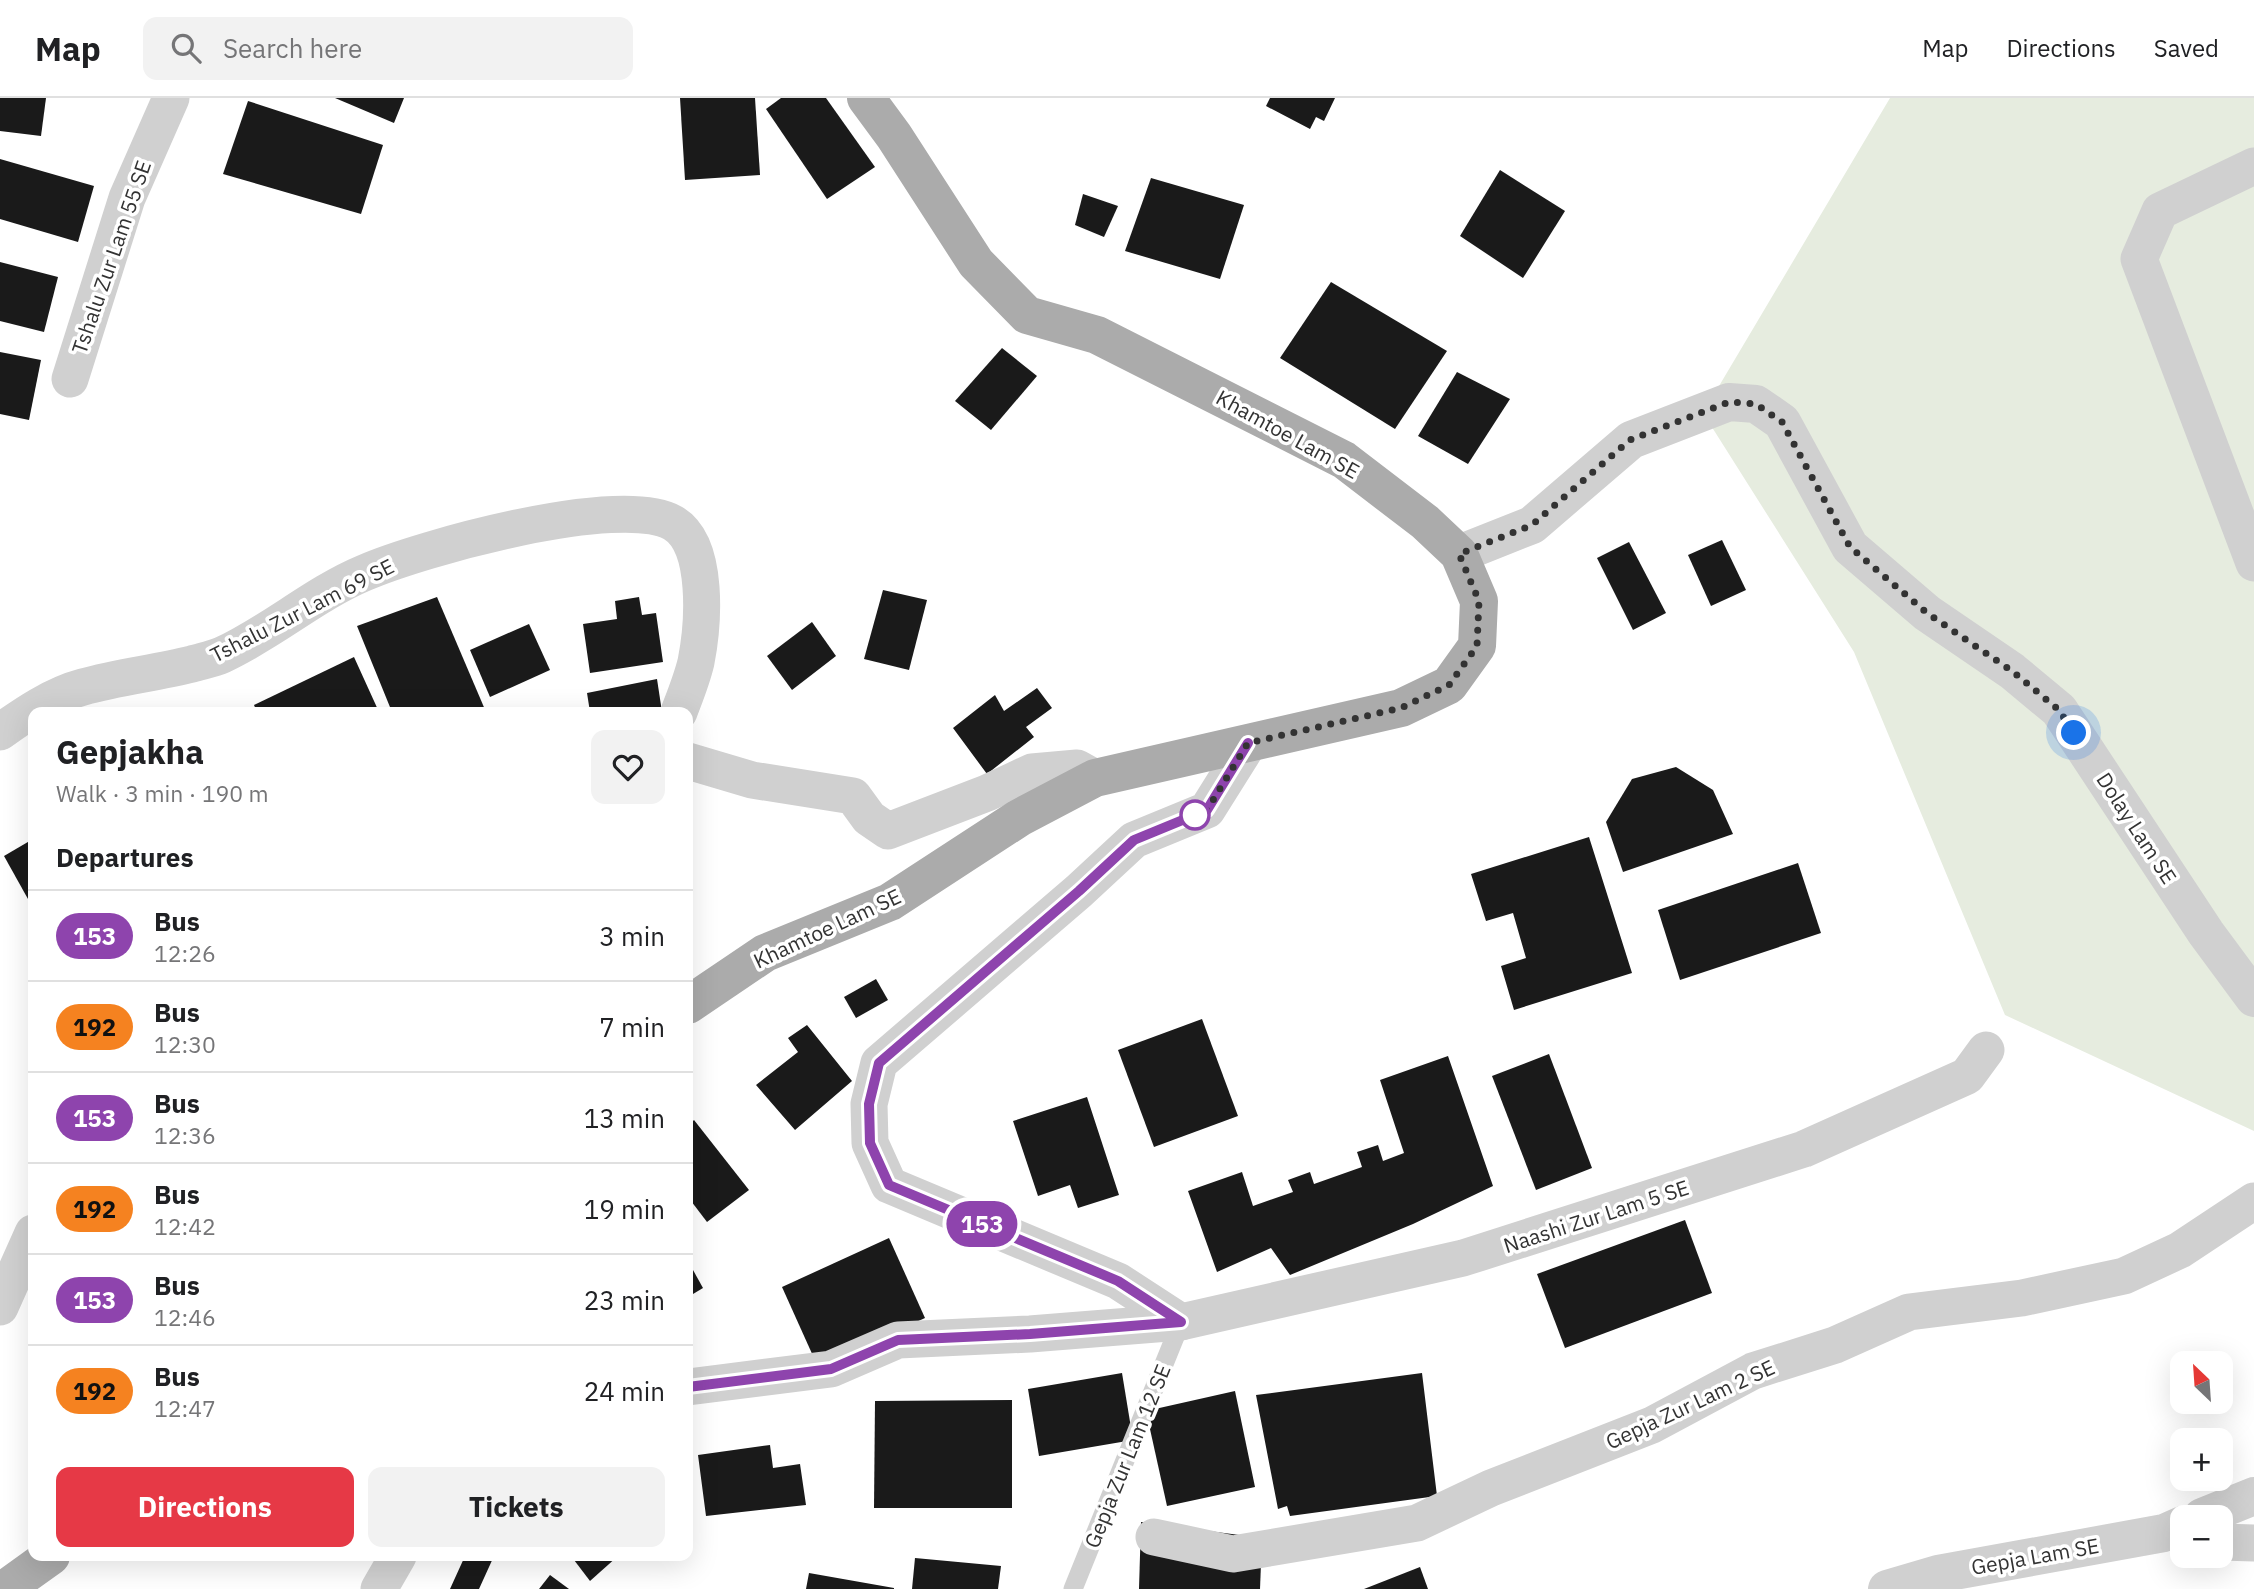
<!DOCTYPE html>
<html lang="en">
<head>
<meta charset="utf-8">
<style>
  :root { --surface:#fff; --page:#f2f2f2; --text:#202124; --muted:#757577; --line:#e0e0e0; --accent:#e63946 }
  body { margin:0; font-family:"IBM Plex Sans",sans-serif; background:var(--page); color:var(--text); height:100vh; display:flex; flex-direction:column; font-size:26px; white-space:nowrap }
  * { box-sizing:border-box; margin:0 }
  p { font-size:23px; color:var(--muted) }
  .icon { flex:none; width:38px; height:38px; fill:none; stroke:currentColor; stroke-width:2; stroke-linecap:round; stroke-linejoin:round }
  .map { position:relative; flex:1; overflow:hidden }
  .sheet { position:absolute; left:28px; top:609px; width:665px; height:854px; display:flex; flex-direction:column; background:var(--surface); border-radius:14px; box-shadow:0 7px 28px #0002 }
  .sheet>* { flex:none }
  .badge { padding:0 14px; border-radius:23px; font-size:24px; line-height:46px }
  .needle { width:46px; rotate:335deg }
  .tools { position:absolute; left:2170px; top:1253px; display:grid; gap:14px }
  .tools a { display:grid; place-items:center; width:63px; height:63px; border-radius:14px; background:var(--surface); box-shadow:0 7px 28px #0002; font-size:35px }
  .you { position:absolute; width:35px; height:35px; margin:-18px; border:5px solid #fff; border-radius:50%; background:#1a73e8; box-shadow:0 0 0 10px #1a73e833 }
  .map>.badge { position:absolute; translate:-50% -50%; box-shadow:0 0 0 4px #fff }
  h2 { padding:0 28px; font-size:26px; line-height:63px }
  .round { display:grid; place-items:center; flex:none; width:74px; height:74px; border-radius:14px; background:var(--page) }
  .summary { display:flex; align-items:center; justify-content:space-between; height:119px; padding:0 28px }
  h1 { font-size:33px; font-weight:700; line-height:52px }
  .action { display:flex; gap:14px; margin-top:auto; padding:14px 28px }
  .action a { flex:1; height:80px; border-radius:14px; background:var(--accent); color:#fff; font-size:28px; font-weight:700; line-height:80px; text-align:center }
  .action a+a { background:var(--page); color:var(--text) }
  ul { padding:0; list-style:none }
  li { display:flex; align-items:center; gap:21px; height:91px; padding:0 28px; border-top:2px solid var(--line) }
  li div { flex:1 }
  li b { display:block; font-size:26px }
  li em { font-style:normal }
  li .badge { min-width:77px; font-weight:700; text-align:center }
  header { display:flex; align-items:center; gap:42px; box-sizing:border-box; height:98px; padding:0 35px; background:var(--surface); border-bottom:2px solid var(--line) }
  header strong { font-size:33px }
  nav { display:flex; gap:38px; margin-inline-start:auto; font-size:24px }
  .search { width:490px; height:63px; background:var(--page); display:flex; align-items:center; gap:18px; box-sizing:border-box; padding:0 24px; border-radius:14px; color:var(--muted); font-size:26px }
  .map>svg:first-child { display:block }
  .green { fill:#e6ecdf }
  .building { fill:#1a1a1a }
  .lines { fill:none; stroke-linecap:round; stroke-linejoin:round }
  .service { stroke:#d0d0d0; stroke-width:19 }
  .minor { stroke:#d0d0d0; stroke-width:37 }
  .tertiary { stroke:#d0d0d0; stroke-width:38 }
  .primary { stroke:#ababab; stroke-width:38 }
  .line-casing { stroke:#fff; stroke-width:16 }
  .line { stroke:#8e44ad; stroke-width:10 }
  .walk { stroke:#333; stroke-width:7; stroke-dasharray:0 12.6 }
  .stop-dot { fill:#fff; stroke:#8e44ad; stroke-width:3.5 }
  .labels { text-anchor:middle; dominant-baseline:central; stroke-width:7; stroke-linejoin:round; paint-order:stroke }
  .street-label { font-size:21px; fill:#333; stroke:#fff }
</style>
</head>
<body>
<header>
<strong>Map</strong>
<div class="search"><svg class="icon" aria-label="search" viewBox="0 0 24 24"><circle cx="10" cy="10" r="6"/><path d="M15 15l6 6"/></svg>Search here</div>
<nav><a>Map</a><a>Directions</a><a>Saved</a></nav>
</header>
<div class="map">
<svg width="2254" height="1491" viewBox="0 0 2254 1491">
  <rect width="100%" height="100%" fill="#fff"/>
  <path class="green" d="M1890,0H2254V1033L2005,917L1854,554L1703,315Z"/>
  <g class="building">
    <path d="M0,0H46L41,38L0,33Z"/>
    <path d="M335,0H404L394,25Z"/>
    <path d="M680,0H755L760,77L685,82Z"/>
    <path d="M781,0H826L875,69L827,101L766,11Z"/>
    <path d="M1270,0H1335L1324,23L1316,19L1310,31L1266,8Z"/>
    <path d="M248,3L383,47L361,116L223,76Z"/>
    <path d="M0,61L94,88L78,144L0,121Z"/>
    <path d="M1500,72L1565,113L1523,180L1460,138Z"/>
    <path d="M1151,80L1244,107L1220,181L1125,153Z"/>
    <path d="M1083,96L1118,108L1104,139L1075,127Z"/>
    <path d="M0,164L58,179L44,234L0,223Z"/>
    <path d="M1331,184L1447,253L1395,331L1280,260Z"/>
    <path d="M1002,250L1037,278L991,332L955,303Z"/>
    <path d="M0,254L41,262L29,322L0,316Z"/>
    <path d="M1457,274L1510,301L1468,366L1418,338Z"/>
    <path d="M1722,442L1746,492L1711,508L1688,457Z"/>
    <path d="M1629,444L1666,515L1633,532L1597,460Z"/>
    <path d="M883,492L927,502L909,572L864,561Z"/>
    <path d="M437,499L486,614H392L357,528Z"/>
    <path d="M639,499L642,517L656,515L663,564L590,575L583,526L617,521L615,503Z"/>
    <path d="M812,524L836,558L792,592L767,558Z"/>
    <path d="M529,526L550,572L490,599L470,552Z"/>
    <path d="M354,559L379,614H257L254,607Z"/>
    <path d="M657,581L662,614H590L587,595Z"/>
    <path d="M1037,590L1052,610L1026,629L1034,639L987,676L953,630L995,597L1004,613Z"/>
    <path d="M1676,669L1713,692L1733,736L1623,774L1606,724L1632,681Z"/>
    <path d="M1589,739L1632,875L1514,912L1501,868L1526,860L1513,815L1486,823L1471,776Z"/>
    <path d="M33,741V810L4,758Z"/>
    <path d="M1798,765L1821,835L1680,882L1658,812Z"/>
    <path d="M876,881L888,902L856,920L844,899Z"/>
    <path d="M1202,921L1238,1018L1154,1049L1118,952Z"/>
    <path d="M807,927L852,983L795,1032L756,987L798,954L788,940Z"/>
    <path d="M1549,956L1592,1070L1536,1092L1492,978Z"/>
    <path d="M1448,958L1493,1088L1413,1126L1290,1177L1271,1150L1217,1174L1188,1093L1242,1074L1253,1108L1293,1094L1288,1082L1310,1074L1314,1086L1362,1069L1357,1054L1378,1047L1383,1063L1404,1055L1380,982Z"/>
    <path d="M1087,999L1119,1097L1078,1110L1070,1087L1038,1098L1013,1023Z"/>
    <path d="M694,1022L749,1092L707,1124L688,1099V1028Z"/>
    <path d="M1685,1122L1712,1195L1565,1250L1537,1176Z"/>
    <path d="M889,1140L925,1220L818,1269L782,1189Z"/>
    <path d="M688,1163L703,1190L688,1199Z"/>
    <path d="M1122,1275L1133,1342L1039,1358L1028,1291Z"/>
    <path d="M1422,1275L1437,1398L1290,1418L1287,1408L1278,1411L1256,1297Z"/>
    <path d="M1235,1293L1255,1389L1167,1408L1146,1313Z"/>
    <path d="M1012,1302V1410H874L875,1303Z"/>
    <path d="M770,1347L773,1370L800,1366L806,1407L706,1418L698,1357Z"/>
    <path d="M1141,1424L1262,1440L1260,1491H1139Z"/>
    <path d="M465,1458H494L479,1491H450Z"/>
    <path d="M571,1458H618L590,1483Z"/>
    <path d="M915,1460L1001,1468L998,1491H912Z"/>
    <path d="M1420,1469L1428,1491H1364Z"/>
    <path d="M809,1475L894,1490V1491H806Z"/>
    <path d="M550,1477L569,1491H539Z"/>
  </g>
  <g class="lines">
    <path class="service" d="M1073,1491L1181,1224"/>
    <g class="minor">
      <path d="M2254,68L2160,113L2139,161L2254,465"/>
      <path d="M70,281L127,100L171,0"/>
      <path d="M0,634C25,616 53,597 83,589C119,579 156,575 192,566C202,563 213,561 222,557C272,534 314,496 364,475C421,450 620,395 673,425C710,447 703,528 696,564C692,581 685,598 679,614"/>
      <path d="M688,663L752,682L853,698L869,720L888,733L987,695L1032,674L1077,670L1095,680"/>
      <path d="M0,1209L33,1135"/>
      <path d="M1181,1224L1118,1183L889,1087L870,1045L869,1006L879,965L1079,793L1134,742L1207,712L1249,645"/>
      <path d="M688,1289L831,1271L898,1242L1030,1236L1181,1224L1463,1160L1804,1051L1967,978L1986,952"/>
      <path d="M1154,1439L1233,1456L1417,1425L1491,1390L1652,1327L1753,1273L1835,1247L1909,1214L2022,1200L2124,1178L2180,1152L2254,1103"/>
      <path d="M2221,1444L2254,1445"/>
      <path d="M379,1491L398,1458"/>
    </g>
    <g class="tertiary">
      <path d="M1459,456L1532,427L1631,342L1729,304L1756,306L1782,324L1850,449L1927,515L2012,573L2059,612L2206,835L2254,900"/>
      <path d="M2202,1419L2254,1398"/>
      <path d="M1887,1491L1938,1476L2164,1435L2182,1427"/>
    </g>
    <g class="primary">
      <path d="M688,907L765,855L890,804L1019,720L1095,680L1401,610L1449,587L1477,548L1479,503L1459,456L1425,424L1344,362L1097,237L1027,217L976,165L894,38L866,0"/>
      <path d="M5,1491L51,1458"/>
    </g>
  </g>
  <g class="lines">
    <g class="line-casing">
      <path id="line" d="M688,1289L831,1271L898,1242L1030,1236L1181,1224L1118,1183L889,1087L870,1045L869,1006L879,965L1079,793L1134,742L1207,712L1248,645"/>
    </g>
    <use href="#line" class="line"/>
    <path class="walk" d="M1195,717L1207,712L1248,645L1401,610L1449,587L1477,548L1479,503L1459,456L1532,427L1630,342L1729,304L1756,306L1782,324L1850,449L1927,515L2012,573L2059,612L2074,635"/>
  </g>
  <circle class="stop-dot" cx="1195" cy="717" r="14"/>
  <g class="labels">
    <g class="street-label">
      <text transform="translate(111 159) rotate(-71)">Tshalu Zur Lam 55 SE</text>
      <text transform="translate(1288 336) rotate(29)">Khamtoe Lam SE</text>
      <text transform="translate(302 512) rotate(-27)">Tshalu Zur Lam 69 SE</text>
      <text transform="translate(2137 730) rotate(57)">Dolay Lam SE</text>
      <text transform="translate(827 830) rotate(-25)">Khamtoe Lam SE</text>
      <text transform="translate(1596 1118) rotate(-18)">Naashi Zur Lam 5 SE</text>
      <text transform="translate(1690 1306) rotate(-25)">Gepja Zur Lam 2 SE</text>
      <text transform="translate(1127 1358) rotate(-68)">Gepja Zur Lam 12 SE</text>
      <text transform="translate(2035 1458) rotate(-10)">Gepja Lam SE</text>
    </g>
  </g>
</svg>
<div class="tools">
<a><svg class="needle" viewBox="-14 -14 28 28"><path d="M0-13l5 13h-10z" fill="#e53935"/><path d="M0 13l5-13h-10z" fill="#757577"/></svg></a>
<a>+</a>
<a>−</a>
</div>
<div class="you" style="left:2074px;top:635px"></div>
<b class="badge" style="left:982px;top:1126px;background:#8e44ad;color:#fff">153</b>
<section class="sheet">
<div class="summary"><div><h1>Gepjakha</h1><p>Walk · 3 min · 190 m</p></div><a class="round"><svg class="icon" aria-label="heart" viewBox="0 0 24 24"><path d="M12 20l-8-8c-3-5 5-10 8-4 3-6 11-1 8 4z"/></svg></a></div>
<h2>Departures</h2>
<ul>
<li><span class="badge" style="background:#8e44ad;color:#fff">153</span><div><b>Bus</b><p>12:26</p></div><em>3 min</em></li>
<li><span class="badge" style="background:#f58220;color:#111">192</span><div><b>Bus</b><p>12:30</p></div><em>7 min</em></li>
<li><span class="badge" style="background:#8e44ad;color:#fff">153</span><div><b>Bus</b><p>12:36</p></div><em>13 min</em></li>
<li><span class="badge" style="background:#f58220;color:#111">192</span><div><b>Bus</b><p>12:42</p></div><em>19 min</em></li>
<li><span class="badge" style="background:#8e44ad;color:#fff">153</span><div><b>Bus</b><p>12:46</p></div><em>23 min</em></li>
<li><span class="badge" style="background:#f58220;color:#111">192</span><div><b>Bus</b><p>12:47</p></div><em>24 min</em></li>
</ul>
<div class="action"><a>Directions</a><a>Tickets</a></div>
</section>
</div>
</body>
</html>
